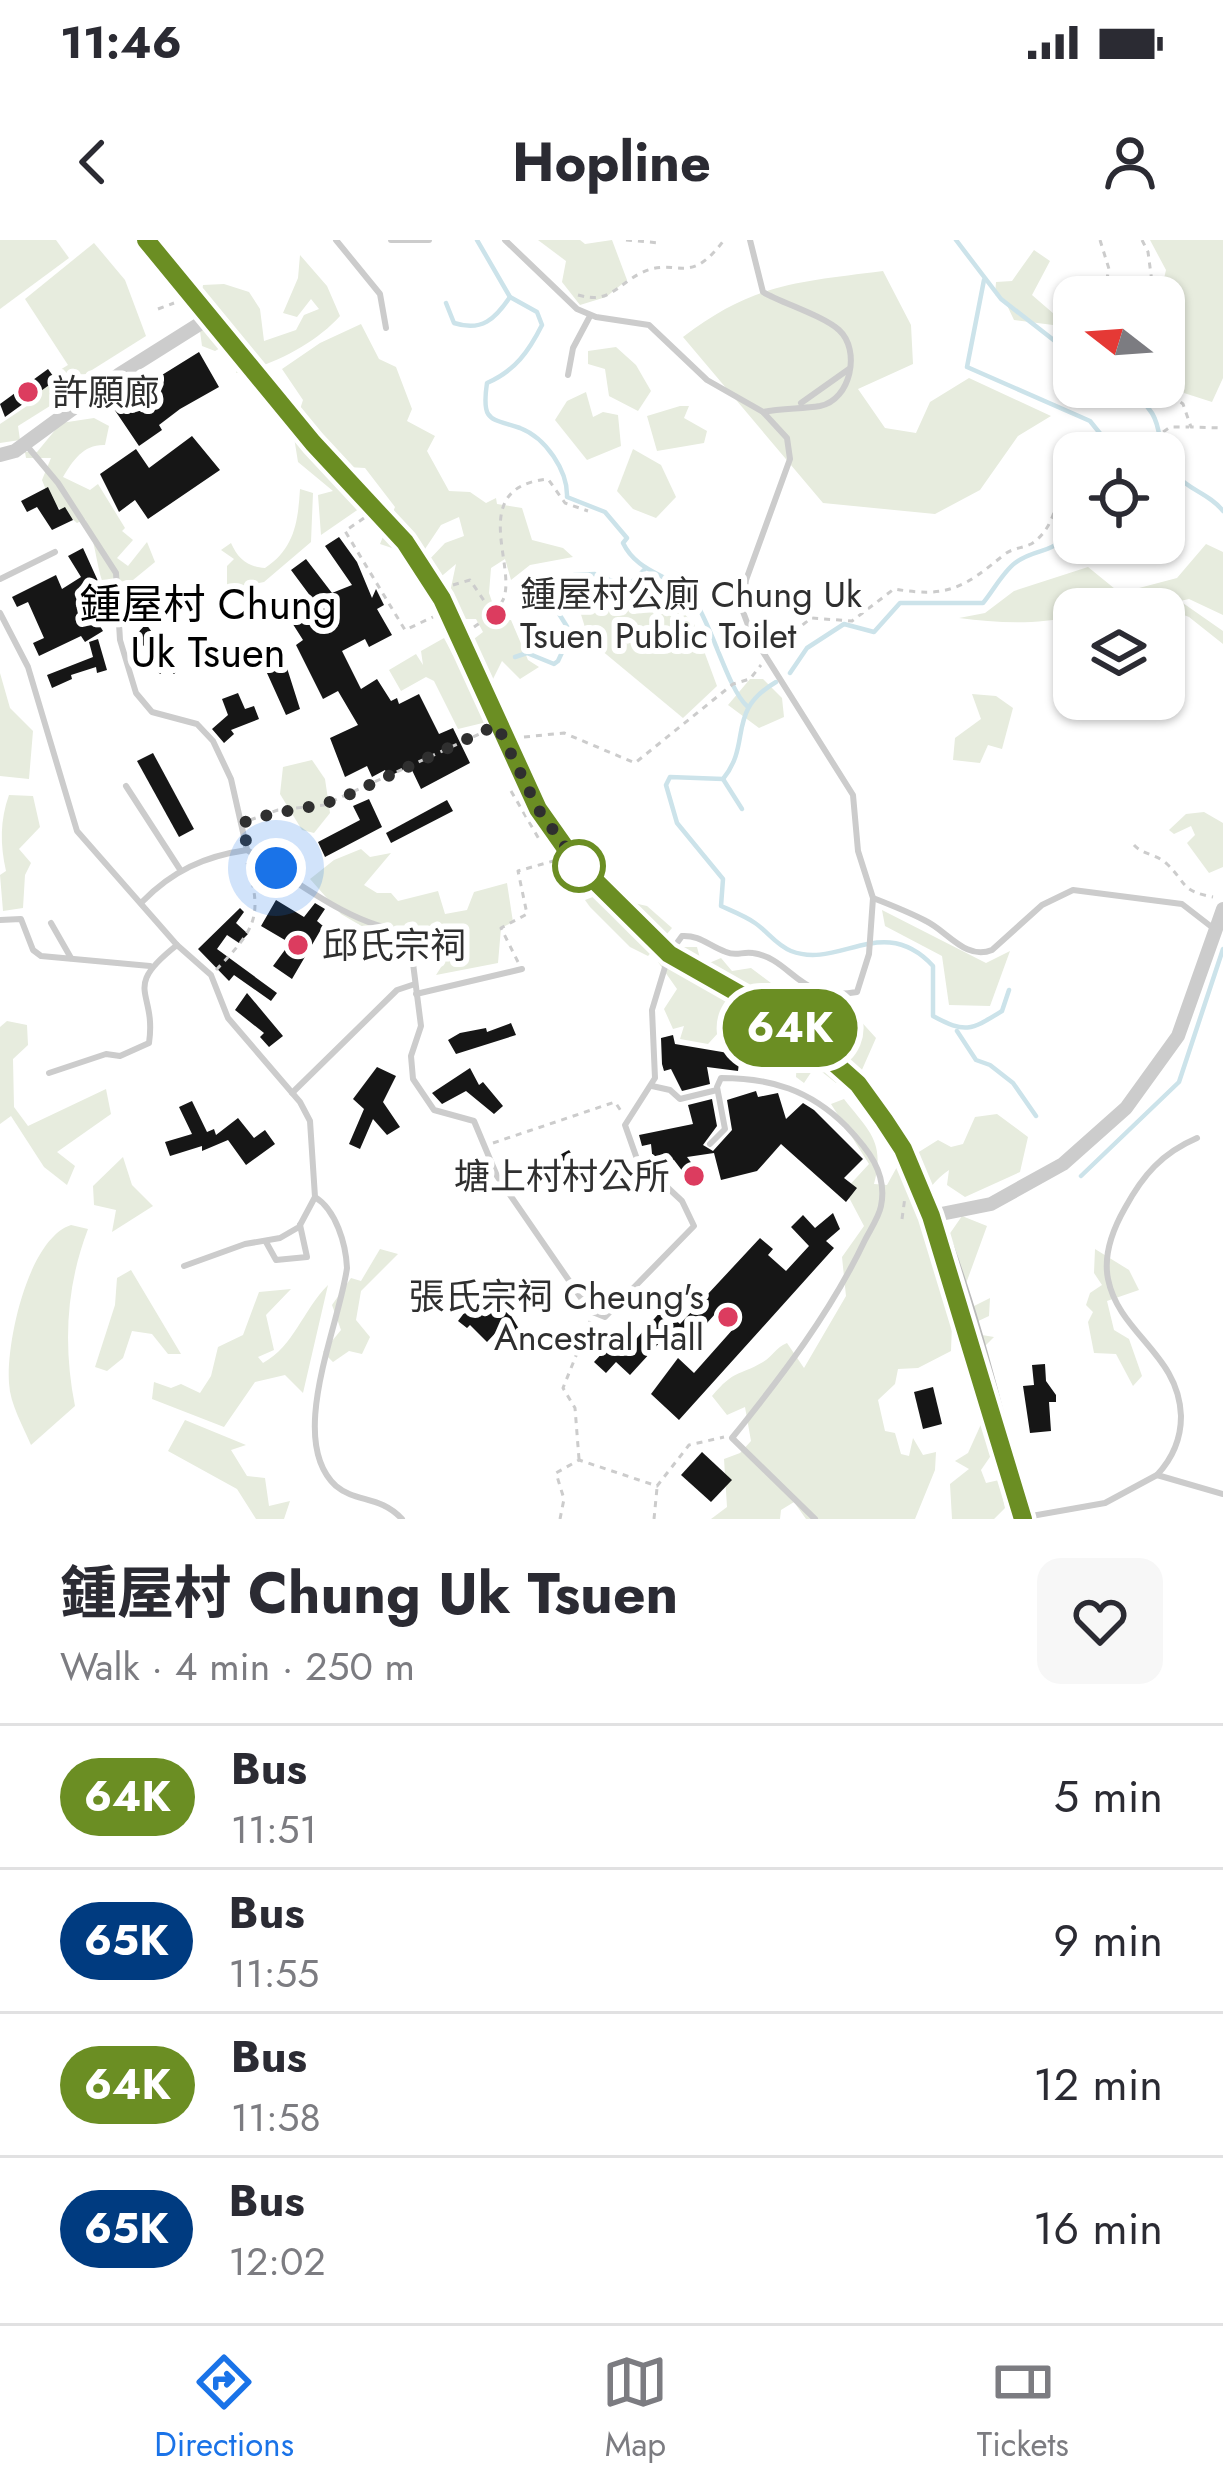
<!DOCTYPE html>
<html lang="en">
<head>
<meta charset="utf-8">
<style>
  :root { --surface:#fff; --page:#f7f7f7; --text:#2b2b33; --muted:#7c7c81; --line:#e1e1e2; --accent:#1a73e8 }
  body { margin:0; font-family:Jost,"Noto Sans TC",sans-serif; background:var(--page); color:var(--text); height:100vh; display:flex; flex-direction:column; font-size:45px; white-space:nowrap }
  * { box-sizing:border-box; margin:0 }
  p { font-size:39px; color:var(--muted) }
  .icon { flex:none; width:66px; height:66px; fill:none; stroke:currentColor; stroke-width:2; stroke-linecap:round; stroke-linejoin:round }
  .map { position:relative; height:1279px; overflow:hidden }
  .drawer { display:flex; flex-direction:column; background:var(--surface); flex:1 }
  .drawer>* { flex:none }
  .badge { padding:0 24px; border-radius:39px; font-size:42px; line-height:78px }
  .needle { width:78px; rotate:287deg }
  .controls { position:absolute; left:1053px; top:36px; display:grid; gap:24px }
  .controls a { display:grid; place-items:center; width:132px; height:132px; border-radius:24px; background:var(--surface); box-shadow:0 3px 9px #0004; font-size:60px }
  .you { position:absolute; width:60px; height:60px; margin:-30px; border:9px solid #fff; border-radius:50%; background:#1a73e8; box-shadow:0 0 0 18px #1a73e833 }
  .map>.badge { position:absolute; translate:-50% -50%; box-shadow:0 0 0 6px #fff }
  .round { display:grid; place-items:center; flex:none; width:126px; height:126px; border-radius:24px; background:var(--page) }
  .summary { display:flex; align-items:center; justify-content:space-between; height:204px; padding:0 60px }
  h1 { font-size:57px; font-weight:700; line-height:90px }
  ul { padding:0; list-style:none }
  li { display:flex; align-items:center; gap:36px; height:144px; padding:0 60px; border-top:3px solid var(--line) }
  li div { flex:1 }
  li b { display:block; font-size:45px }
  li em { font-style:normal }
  li .badge { min-width:132px; font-weight:700; text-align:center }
  .status { display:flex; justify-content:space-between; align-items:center; height:84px; padding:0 60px; background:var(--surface); direction:ltr }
  .status svg { height:33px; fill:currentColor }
  header { display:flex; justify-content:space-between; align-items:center; height:156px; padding:0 60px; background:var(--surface); font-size:54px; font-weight:700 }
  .menu { display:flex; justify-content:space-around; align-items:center; height:168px; border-top:3px solid var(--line); background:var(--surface); font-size:33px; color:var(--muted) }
  .menu a { display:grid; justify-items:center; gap:6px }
  .menu .on { color:var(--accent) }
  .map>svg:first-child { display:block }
  .green { fill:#e7ecde }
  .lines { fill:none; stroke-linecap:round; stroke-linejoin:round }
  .stream { stroke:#cce3ea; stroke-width:4.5 }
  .building { fill:#161616 }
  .path { stroke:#ccc; stroke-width:3; stroke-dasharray:6 6; stroke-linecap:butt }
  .lane { stroke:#ccc; stroke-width:6 }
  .street { stroke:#ccc; stroke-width:14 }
  .secondary { stroke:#b9b9b9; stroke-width:18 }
  .line-casing { stroke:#fff; stroke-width:27 }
  .line { stroke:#6b8e23; stroke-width:18 }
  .walk { stroke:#2f2f2f; stroke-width:12; stroke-dasharray:0 21.6 }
  .poi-dot { fill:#dc3c5f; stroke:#fff; stroke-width:4.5 }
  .stop-dot { fill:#fff; stroke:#6b8e23; stroke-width:6 }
  .labels { text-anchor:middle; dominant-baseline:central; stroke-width:12; stroke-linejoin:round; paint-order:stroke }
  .poi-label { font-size:36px; fill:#2f2f2f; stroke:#fff; text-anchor:start }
  .quarter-label { font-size:42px; fill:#000; stroke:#fff }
</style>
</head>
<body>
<div class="status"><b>11:46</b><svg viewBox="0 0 49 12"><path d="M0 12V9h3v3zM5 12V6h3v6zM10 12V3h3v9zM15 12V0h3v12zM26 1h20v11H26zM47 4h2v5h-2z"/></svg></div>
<header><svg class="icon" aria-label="back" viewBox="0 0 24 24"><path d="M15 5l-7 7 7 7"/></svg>Hopline<svg class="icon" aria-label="person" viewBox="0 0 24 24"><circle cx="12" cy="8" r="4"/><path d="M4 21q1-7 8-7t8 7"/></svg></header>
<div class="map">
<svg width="1223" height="1279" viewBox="0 0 1223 1279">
  <rect width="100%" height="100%" fill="#fff"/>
  <g class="green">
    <path d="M0,0H56L69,18L0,69Z"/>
    <path d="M538,0H580L585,4L612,0L627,40L606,57L580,65L562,42L566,21Z"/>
    <path d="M1150,0H1223V138L1212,162L1184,153C1167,111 1192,92 1162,47L1166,30Z"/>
    <path d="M94,3L125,40L146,96L84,135L85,144L18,186L20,200L0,203V184L39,158L47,138L68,125L25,59Z"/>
    <path d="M1034,10L1050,21L1032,55L1054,74L1053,85L1014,80L1004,59L995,55L996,42L1012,41Z"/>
    <path d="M300,15L327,46L340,76C316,103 272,126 236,133L240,121L226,105L215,111L202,106L198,76L203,45L224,44L249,52L260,69L264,101L296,90L304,75L319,69L311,59L297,77L283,73L298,38Z"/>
    <path d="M883,31L911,85L913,124L858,149L885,188L916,193L930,162L969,138L1051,176L1018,196L980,250L935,274L823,263L683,97C754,43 798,42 883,31Z"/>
    <path d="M361,84L379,119L396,127L412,169L407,181L435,196L427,211L449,251L470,252L486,263L496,258L497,264L522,268L532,300L563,308L573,317L530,325L511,340L505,319L491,328L489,353L499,382L511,380L528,420L539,427L520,439L502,421L492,441L501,469L491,481L458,489L434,441L426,437L401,451L389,430L416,414L423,425L421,411L444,398L453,415L483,392L476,379H461L449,357L456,324L437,340L427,322L445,303L464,296L459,277L441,285L415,324L404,312L380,304L395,267L365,228L347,227L366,264L321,295L318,255L333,251L298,222L293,191L303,160L282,129L320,103Z"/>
    <path d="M616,107L636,125L651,151L638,171L609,156L605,129L588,124V111Z"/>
    <path d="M586,152L593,177L603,172L618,175L621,206L587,220L555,180L567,161Z"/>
    <path d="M680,166H689L684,178L707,191L704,203L657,211L647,176Z"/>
    <path d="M94,178L109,186L105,205C84,204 73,220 63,237L90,250L98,244L125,288L122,291L133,300L117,318L128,326L147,302L155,322L133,340L103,344C95,320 96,301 85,279L77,283L50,260L42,240L51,218H26L25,212H37L61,183Z"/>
    <path d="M633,209L661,225L676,257L656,278L633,269L617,251Z"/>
    <path d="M300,249L313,253L311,302L264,342L227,349V326L234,319L221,310L231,303C238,319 248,327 265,328C294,309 298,283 300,249Z"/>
    <path d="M1206,304L1223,312V375L1189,359L1180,361L1223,391V404L1189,377L1166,368L1169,361L1074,369V376C1037,385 997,383 959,378L985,373L1014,351L1088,327L1120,353L1177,338Z"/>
    <path d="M653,342L694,384L717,446L683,478L589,400L578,365L585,352L633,358Z"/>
    <path d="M0,433L10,468L33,491L29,539L0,536Z"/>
    <path d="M750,439H763L782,458L784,477L759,488L728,465Z"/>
    <path d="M972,454L996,456L1013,468L1002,509L988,505L980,523L953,520L955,498L981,479Z"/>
    <path d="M312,520L325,539L330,573L314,593L302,590L280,554L283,527Z"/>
    <path d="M9,555L33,556L40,587L19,609L31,623L25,635L23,668L3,671L0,635L6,631C0,604 0,580 9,555Z"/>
    <path d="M1204,572L1223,583V627L1209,633L1187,603L1195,595L1191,586L1174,594L1169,590L1186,574Z"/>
    <path d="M361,609L370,617L391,613L364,645L377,653H391L398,661L438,651L445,674L467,670L474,652L507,643L513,682L501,688L498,723L436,735L443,724L437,716L420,721L415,688L402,686L392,705L349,716L370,691L341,674L310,639L334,620Z"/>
    <path d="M598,655L647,666L672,688L648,716L630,707L590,667L585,660Z"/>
    <path d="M882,670L986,723L1010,711L990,766L949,765L942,716L885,686Z"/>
    <path d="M669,707H697L702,726L721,718L732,731L751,728L834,790L857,777L876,798L861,832L836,843L817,828L816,812L809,809L812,831L804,843L796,837L798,801L790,796L782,802L785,824L776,831L724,785L735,780L775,803L776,795L732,770L721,775L719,792L708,804L680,799L684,786L673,789L664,769L677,749L658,722Z"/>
    <path d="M7,781L27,785L28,805L13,819L14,867L28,886L106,849L111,874L57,912L75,926L67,945L44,927L11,876L0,884V787Z"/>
    <path d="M844,859C870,892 885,902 874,944L887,945L898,925L938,900L951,907L963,904L975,877L997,874L1028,897L1020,932L965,957L947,945L949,930C913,956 922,977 935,1015L962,976L987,986L964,1049L970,1068L990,1058L989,1076L974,1083L976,1094L994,1097L972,1119L962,1118L967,1096L963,1081L952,1083L951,1111L918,1128L898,1129L895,1144L878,1160L885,1191L895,1193L901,1214L909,1216L913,1198L923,1215L936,1212L935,1230L915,1279H806L794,1262L781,1270L780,1279H711L727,1267L724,1219L740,1213L751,1201L745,1167L727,1175L712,1156C735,1129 737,1137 763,1122C773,1116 775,1108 787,1103L804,1128L846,1056L842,1017L864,986L845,950L869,924L831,864Z"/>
    <path d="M123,917L132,945L153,966L112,992L116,970L94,965L93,946Z"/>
    <path d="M71,985L88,989C66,1046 63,1106 75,1166L31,1205C23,1186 10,1164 9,1143C6,1103 28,999 71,985Z"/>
    <path d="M380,1009L398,1014L361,1051L356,1080L370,1097L362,1114L349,1111L333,1122L323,1112L341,1090L332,1065L351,1038L361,1041Z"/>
    <path d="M1095,1009L1129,1030L1139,1050L1107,1061L1114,1090L1129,1099L1142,1136L1133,1146L1116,1114L1094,1113L1088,1082L1093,1072L1086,1065L1090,1053L1102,1045L1094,1033Z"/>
    <path d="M131,1030L181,1114H168L152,1094L132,1091L123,1118L107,1131L95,1127L115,1065L117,1038Z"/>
    <path d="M328,1045L303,1153L285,1135L255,1142L224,1187L152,1159L154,1142L171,1148L181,1144L200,1153L211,1136L218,1107L243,1095L259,1052L291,1049L266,1075L274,1110L258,1117L263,1123C294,1106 303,1070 328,1045Z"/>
    <path d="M185,1180L246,1205L231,1210L247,1236L265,1238L269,1266L290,1261L284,1279H256L237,1249L168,1211Z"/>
    <path d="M982,1182L992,1214L981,1230L986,1243L999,1240L1005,1268L994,1279H952L950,1244L969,1229L955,1221L968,1213Z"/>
  </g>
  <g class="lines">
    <g class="stream">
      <path d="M477,0L510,57L537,72L542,85C529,111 515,131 487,143C481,183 491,178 520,188C546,198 568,231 567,257L605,272L627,298L623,303C639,336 676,334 696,363C713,390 729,450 747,466"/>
      <path d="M956,0L1001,59L1074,116"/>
      <path d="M984,40L967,127L1090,181L1115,212"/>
      <path d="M446,63L454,83C482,92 495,79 510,57"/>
      <path d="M1123,147C1177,180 1146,201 1176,235C1189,250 1210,254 1223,271"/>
      <path d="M515,417L527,413L554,424L558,421L571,393L556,369L574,335L595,334L627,347L645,329"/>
      <path d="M790,433L807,408L844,384L874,392L900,363H983C993,351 1003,332 1015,323C1042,303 1060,320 1074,274"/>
      <path d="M776,442C725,472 753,502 723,539L670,537L666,545L677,583L723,639L721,666C732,671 745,676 755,683C768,692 776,705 791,711C839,730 883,672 933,726V776C966,794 971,790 1002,771L1009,750"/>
      <path d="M723,539L742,569"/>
      <path d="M957,791L976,820L990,825L1013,843L1036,876"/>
      <path d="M1081,936L1179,842L1223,709"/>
    </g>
  </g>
  <g class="building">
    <path d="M199,112L219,147L180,169L159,185L162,190L139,206L112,166Z"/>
    <path d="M48,129L56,140L5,177L0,164Z"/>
    <path d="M192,196L220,230L148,279L135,260L119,272L100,234L136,209L149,228Z"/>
    <path d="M48,247L59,270L65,267L73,280L52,290L37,267L27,272L21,261Z"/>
    <path d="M339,297L357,322L372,358L376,349L384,365L377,369L392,395L369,407L365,399L342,411L361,449L377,439L391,461L397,458L399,464L419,454L439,494L453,488L470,523L421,549L410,526L388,537L385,530L372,537L367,526L345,537L330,498L358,485L338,451L323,459L296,405L303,400L289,378L314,361L291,330L306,319L332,353L352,345L325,306Z"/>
    <path d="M83,308L98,341L88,346L96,360L87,365L103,391L85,402L81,396L39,416L33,403L44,398L28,362L17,367L12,357L56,335L62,349L81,337L68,316Z"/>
    <path d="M146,384L179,429L174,434L167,428L160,434L150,422L156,417L134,397Z"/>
    <path d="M98,399L107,430L97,433L96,427L71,435L72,439L52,448L47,435L93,417L89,402Z"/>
    <path d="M270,405L282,431L287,428L300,469L286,475L262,422L256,424L251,413Z"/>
    <path d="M238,453L245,469L254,466L259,479L231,490L234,494L224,503L212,489L228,475L222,459Z"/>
    <path d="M153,513L194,589L179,597L137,521Z"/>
    <path d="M369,559L382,587L325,617L318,602L360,580L353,566Z"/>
    <path d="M447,560L453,571L391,603L386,593Z"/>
    <path d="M276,660L304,677L315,663L325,669L317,681L323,686L292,739L273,726L290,703L261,686Z"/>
    <path d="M240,668L244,672L236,683L248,694L239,703L227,695L217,709L277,753L271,761L234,735L229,741L198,709Z"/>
    <path d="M247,753L283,796L269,807L260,797L264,793L235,770Z"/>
    <path d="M511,783L516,795L456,814L448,800L460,793L486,788L487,792Z"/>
    <path d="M673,795L675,804L740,815L738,831L707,827L710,844L682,851L671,829L664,831L662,824L661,798Z"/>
    <path d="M377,827L396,836L383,862L400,887L387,895L373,879L360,909L349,904L364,869L353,859Z"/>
    <path d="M470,828L479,845L483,842L503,866L494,874L466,851L442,864L432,853Z"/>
    <path d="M756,851L758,857L778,853L786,879L803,863L814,870L863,919L844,938L857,948L846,962L781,904L757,931L721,940L714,913L687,917L705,941L696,949L674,920L653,923L651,904L642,906L639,895L693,884L688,865L712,859L717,886L703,905L713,911L732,890L727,860Z"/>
    <path d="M192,861L207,892L214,889L216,895L238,878L254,898L265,890L275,904L246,925L228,900L202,911V906L170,916L165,902L192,894L179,867Z"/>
    <path d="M569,910L588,939L574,955L565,947L568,943L556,917Z"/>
    <path d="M833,973L840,989L826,1001L834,1008L679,1180L651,1154L678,1118L694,1133L734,1088L716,1073L679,1114L662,1100L630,1135L616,1122L606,1133L594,1122L617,1097L629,1107L663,1069L680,1084L760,998L773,1009L768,1015L786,1031L809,1006L791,987L803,975L815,988Z"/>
    <path d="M499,1056L519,1089L509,1097L501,1087L487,1102L470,1085L467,1088L458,1081L471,1064L480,1071Z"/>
    <path d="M1045,1124L1046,1141L1056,1155V1162H1049L1051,1191L1030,1193L1023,1146L1034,1145L1032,1125Z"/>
    <path d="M933,1147L942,1184L923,1189L914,1152Z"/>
    <path d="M702,1212L732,1240L711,1262L681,1235Z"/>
  </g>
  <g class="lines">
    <g class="path">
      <path d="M626,0L660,3"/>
      <path d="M1100,0L1109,29L1103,57"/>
      <path d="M1142,0L1148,12L1154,57"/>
      <path d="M578,55C609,64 615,47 639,34C676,14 687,50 724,0"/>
      <path d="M158,69L174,63"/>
      <path d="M1164,88V133"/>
      <path d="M1162,147L1183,164L1191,187L1223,188"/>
      <path d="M1134,213L1170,187H1189"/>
      <path d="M364,278L345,291L405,390L433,377"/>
      <path d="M453,345L470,340L491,371"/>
      <path d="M474,387C484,380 497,371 503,360C518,327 466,247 548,239L565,263L588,271"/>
      <path d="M775,408L811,378L852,381L894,349C949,358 963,348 1005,314C1013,308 1023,308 1031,304C1051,292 1056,267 1062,246L1074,239"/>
      <path d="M524,497L564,493L635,523L733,444L750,439L761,425"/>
      <path d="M511,551L539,599"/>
      <path d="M250,580L278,570L324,565L486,491"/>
      <path d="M1134,605C1143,615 1157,614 1167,624C1187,643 1180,651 1213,657"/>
      <path d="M518,722L501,688L527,674L518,631L557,620"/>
      <path d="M216,730C254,690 264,678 247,623"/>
      <path d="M493,903L615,862L621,871"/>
      <path d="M902,979L905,957"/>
      <path d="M579,1219L575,1168L563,1148L590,1081"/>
      <path d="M560,1279L564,1259L556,1233L579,1220L657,1246L689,1205L724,1197"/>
      <path d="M654,1279L657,1248"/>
    </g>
    <g class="lane">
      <path d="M336,0L380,54L386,88"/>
      <path d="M391,0H429"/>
      <path d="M750,0L763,52C782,63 824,76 839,90C861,110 851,160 820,166C801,169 782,168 763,172"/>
      <path d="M568,135L573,108L590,76"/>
      <path d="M801,163L849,129"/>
      <path d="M27,206L58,243L116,333L120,400L136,453L152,472L197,484L213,501L231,539L247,610C295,640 352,687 409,692L421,786L411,816L413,839L434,870L474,881L497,936L590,1071L605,1077L694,986L682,961L637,919L625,885L655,838L652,770L669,714L682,696C700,695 709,706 726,712C737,717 742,711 753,713C793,719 798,763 857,752L869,714L873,658L858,611L853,555L751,393L742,369L746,340L790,219L787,198L763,172L707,140L649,85L596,77L577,69L505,0"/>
      <path d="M0,339L55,312"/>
      <path d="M0,373L28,427L77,591L177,705L211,735L228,778L300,862L310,881L315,957L299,987L280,998L245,1004L184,1026"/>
      <path d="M126,546L181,631"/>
      <path d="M873,658C891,665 909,672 926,681C947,691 966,721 992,710L1042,665L1073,650L1182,664L1213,688"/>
      <path d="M142,662C172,631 205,616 247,610"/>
      <path d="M0,680L21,679L33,710L41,716L150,726"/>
      <path d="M51,683L71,718"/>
      <path d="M416,754L522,729"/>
      <path d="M49,833L106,814L120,816L149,803C157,749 120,750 177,705"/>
      <path d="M652,846L670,850L680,859L717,850"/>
      <path d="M292,853L397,750L415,744"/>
      <path d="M710,904L725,889L717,847L721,838C771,838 810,850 846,886C867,908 888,933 881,966C879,977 870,990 865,1000C831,1072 782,1136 732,1198L815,1279"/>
      <path d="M315,957C336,970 346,1004 347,1028C339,1087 286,1200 336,1246C356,1263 380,1255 402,1279"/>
      <path d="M266,1002L276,1020L307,1017L300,985"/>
      <path d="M1157,1235C1172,1219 1181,1198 1181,1176C1179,1114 1119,1094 1108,1039C1103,1014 1113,989 1125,968C1143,935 1162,913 1197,898"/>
      <path d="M1026,1277L1105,1263L1157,1235L1223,1254"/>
    </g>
    <g class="street">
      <path d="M0,215L15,211L120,134L209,78"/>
      <path d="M931,976L991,964L1063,924L1126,868L1178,796L1223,669"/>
    </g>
    <path class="secondary" d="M146,0C201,68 254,140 313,204C353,247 396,284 427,334C483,424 506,531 571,617C597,651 634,687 668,713C715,749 773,771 821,810C942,907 982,1135 1023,1279"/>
  </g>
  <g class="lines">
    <g class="line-casing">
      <path id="line" d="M146,0L313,203L405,302L442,359L538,569L574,620L669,714L757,764L822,812L858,844L884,880L903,909L931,976L1023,1279"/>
    </g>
    <use href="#line" class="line"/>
    <path class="walk" d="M276,628L248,610L242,583C276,570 311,570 344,557L497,485L538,569L579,626"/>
  </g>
  <g class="poi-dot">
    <circle cx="28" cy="152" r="12"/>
    <circle cx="496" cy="375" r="12"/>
    <circle cx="298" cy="705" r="12"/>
    <circle cx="694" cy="936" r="12"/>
    <circle cx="728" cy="1077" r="12"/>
  </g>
  <circle class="stop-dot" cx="579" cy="626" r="24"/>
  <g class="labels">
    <g class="poi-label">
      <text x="52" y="152">許願廊</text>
      <text x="520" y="354">鍾屋村公廁 Chung Uk<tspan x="520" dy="41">Tsuen Public Toilet</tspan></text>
      <text x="322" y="705">邱氏宗祠</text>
      <text x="670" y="936" text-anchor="end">塘上村村公所</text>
      <text x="704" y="1056" text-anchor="end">張氏宗祠 Cheung's<tspan x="704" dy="41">Ancestral Hall</tspan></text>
    </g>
    <g class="quarter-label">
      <text x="208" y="364">鍾屋村 Chung<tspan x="208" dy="48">Uk Tsuen</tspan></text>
    </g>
  </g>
</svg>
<div class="controls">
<a><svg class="needle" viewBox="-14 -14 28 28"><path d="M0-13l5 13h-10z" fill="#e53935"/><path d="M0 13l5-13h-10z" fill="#7c7c81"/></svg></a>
<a><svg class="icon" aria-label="locate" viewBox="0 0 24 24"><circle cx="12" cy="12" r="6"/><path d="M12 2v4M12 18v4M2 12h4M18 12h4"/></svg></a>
<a><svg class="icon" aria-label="layers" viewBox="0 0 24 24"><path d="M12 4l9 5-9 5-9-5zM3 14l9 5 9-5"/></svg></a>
</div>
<div class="you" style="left:276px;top:628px"></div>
<b class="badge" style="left:790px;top:788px;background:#6b8e23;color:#fff">64K</b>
</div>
<section class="drawer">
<div class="summary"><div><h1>鍾屋村 Chung Uk Tsuen</h1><p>Walk · 4 min · 250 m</p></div><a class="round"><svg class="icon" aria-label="heart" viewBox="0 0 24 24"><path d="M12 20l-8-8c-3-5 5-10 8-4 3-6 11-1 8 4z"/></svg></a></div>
<ul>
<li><span class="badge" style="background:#6b8e23;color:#fff">64K</span><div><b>Bus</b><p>11:51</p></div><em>5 min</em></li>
<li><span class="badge" style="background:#003b80;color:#fff">65K</span><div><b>Bus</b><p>11:55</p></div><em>9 min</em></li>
<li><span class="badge" style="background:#6b8e23;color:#fff">64K</span><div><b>Bus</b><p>11:58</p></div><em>12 min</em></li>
<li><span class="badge" style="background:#003b80;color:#fff">65K</span><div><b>Bus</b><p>12:02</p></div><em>16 min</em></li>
</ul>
</section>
<nav class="menu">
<a class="on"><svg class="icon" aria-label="directions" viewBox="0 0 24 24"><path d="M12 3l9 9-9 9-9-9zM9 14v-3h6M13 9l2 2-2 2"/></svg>Directions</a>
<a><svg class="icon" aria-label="map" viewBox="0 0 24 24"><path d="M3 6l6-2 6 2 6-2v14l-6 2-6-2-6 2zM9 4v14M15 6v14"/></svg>Map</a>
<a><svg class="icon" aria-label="tickets" viewBox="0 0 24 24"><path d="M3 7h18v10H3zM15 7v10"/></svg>Tickets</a>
</nav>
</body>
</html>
